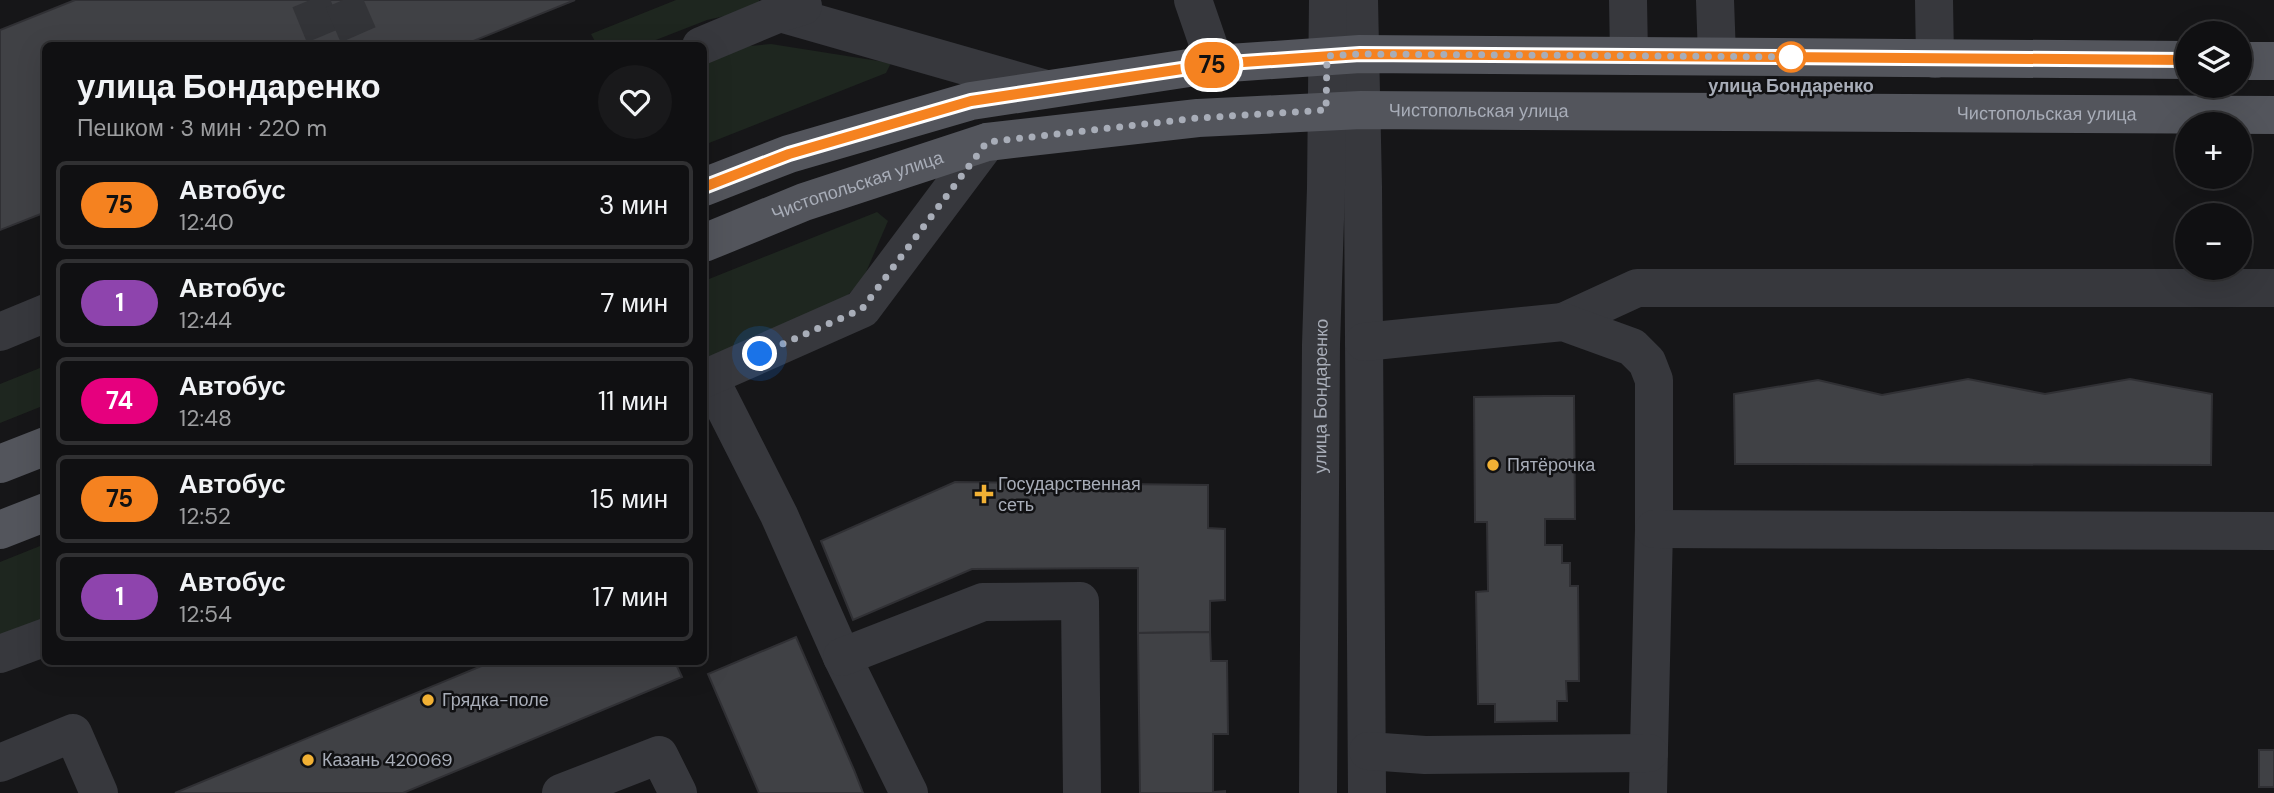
<!DOCTYPE html>
<html lang="ru">
<head>
<meta charset="utf-8">
<style>
  :root { --surface:#101012; --page:#19191b; --text:#f1f3f6; --muted:#9c9d9f; --line:#303032 }
  body { margin:0; font-family:"DM Sans",sans-serif; background:var(--page); color:var(--text); height:100vh; display:flex; flex-direction:column; font-size:26px; white-space:nowrap }
  * { box-sizing:border-box; margin:0 }
  p { font-size:23px; color:var(--muted) }
  .icon { flex:none; width:38px; height:38px; fill:none; stroke:currentColor; stroke-width:2; stroke-linecap:round; stroke-linejoin:round }
  .map { position:relative; flex:1; overflow:hidden }
  .sheet { position:absolute; left:42px; top:42px; width:665px; height:623px; display:flex; flex-direction:column; background:var(--surface); border-radius:10px; box-shadow:0 7px 28px #0002,0 0 0 2px var(--line) }
  .sheet>* { flex:none }
  .badge { padding:0 14px; border-radius:23px; font-size:24px; line-height:46px }
  .controls { position:absolute; left:2175px; top:21px; display:grid; gap:14px }
  .controls a { display:grid; place-items:center; width:77px; height:77px; border-radius:50%; background:var(--surface); box-shadow:0 7px 28px #0002,0 0 0 2px var(--line); font-size:35px }
  .you { position:absolute; width:35px; height:35px; margin:-18px; border:5px solid #fff; border-radius:50%; background:#1a73e8; box-shadow:0 0 0 10px #1a73e833 }
  .map>.badge { position:absolute; translate:-50% -50%; box-shadow:0 0 0 4px #fff }
  .round { display:grid; place-items:center; flex:none; width:74px; height:74px; border-radius:37px; background:var(--page) }
  .overview { display:flex; align-items:center; justify-content:space-between; height:119px; padding:0 35px }
  h1 { font-size:33px; font-weight:800; line-height:52px }
  ul { padding:0; list-style:none }
  li { display:flex; align-items:center; gap:21px; height:88px; margin:0 14px 10px; padding:0 21px; border:4px solid var(--line); border-radius:10px }
  li div { flex:1 }
  li b { display:block; font-size:26px }
  li em { font-style:normal }
  li .badge { min-width:77px; font-weight:700; text-align:center }
  .map>svg:first-child { display:block }
  .green { fill:#1e261f }
  .building { fill:#404145; stroke:#303034; stroke-width:2 }
  .lines { fill:none; stroke-linecap:round; stroke-linejoin:round }
  .minor-tunnel { stroke:#333438; stroke-width:38; stroke-dasharray:38 19; stroke-linecap:butt }
  .minor { stroke:#37383d; stroke-width:38 }
  .major { stroke:#53555c; stroke-width:38 }
  .line-casing { stroke:#fff; stroke-width:16 }
  .line { stroke:#f58220; stroke-width:10 }
  .walk { stroke:#a8adb8; stroke-width:7; stroke-dasharray:0 12.6 }
  .stop-dot { fill:#fff; stroke:#f58220; stroke-width:3.5 }
  .poi-dot { fill:#f2b134; stroke:#111113; stroke-width:2.5 }
  .labels { text-anchor:middle; dominant-baseline:central; stroke-width:5; stroke-linejoin:round; paint-order:stroke }
  .stop-label { font-size:18px; font-weight:bold; fill:#a8adb8; stroke:#111113 }
  .street-label { font-size:18px; fill:#a8adb8; stroke:#111113 }
  .poi-label { font-size:18px; fill:#a8adb8; stroke:#111113; text-anchor:start }
</style>
</head>
<body>
<div class="map">
<svg width="2274" height="793" viewBox="0 0 2274 793">
  <rect width="100%" height="100%" fill="#161618"/>
  <g class="green">
    <path d="M676,0H759L761,8L707,20L643,45H597L591,34Z"/>
    <path d="M771,44L891,63L886,73L704,145V61L739,47Z"/>
    <path d="M877,212L888,221L863,279L830,314L704,369V281Z"/>
    <path d="M45,366V405L0,423V384Z"/>
    <path d="M45,544V625L0,643V562Z"/>
  </g>
  <g class="building">
    <path d="M75,0H575L461,46H46V212L0,230V30Z"/>
    <path d="M1968,379L2045,394L2130,379L2212,394L2211,465L1735,464L1734,394L1818,380L1882,395Z"/>
    <path d="M1545,396H1574L1575,519H1545V545H1562V563H1570V586H1578L1579,681H1566L1567,701H1557V721L1495,722V704H1478L1476,592L1488,591L1487,522H1475L1474,397Z"/>
    <path d="M955,482L1208,485V528L1225,529V600L1210,601V632L1138,633V568L972,569L853,620L821,541Z"/>
    <path d="M1210,632L1211,661H1227L1228,734H1213V792L1225,791V793H1140L1138,633Z"/>
    <path d="M796,637L854,770L863,793H759L708,674Z"/>
    <path d="M491,662H675L682,677L403,793H175Z"/>
    <rect x="2259" y="750" width="15" height="37"/>
  </g>
  <g class="lines">
    <g class="minor-tunnel">
      <path d="M310,0L329,46"/>
      <path d="M343,0L363,46"/>
    </g>
    <g class="minor">
      <path d="M1193,0L1215,64"/>
      <path d="M1359,0L1363,187L1367,793"/>
      <path d="M1628,0L1629,55"/>
      <path d="M1715,0L1717,56"/>
      <path d="M1934,0L1935,59"/>
      <path d="M780,13L1046,89"/>
      <path d="M701,46L780,13L803,6"/>
      <path d="M1563,322L1637,288H2274"/>
      <path d="M0,332L46,313"/>
      <path d="M1364,342L1563,322L1632,347L1647,362L1654,380V529L1648,793"/>
      <path d="M709,377L779,515L842,657L909,793"/>
      <path d="M704,379L862,309L987,142"/>
      <path d="M1654,529L2274,531"/>
      <path d="M0,654L46,637"/>
      <path d="M842,657L983,602L1080,601L1082,793"/>
      <path d="M1368,751L1425,755L1649,753"/>
      <path d="M0,763L73,733L99,793"/>
      <path d="M561,793L659,755L678,793"/>
      <path id="s1" d="M1318,793L1321,345L1326,188L1328,0"/>
    </g>
    <g class="major">
      <path d="M2240,61H2274"/>
      <path d="M704,187L789,154L971,101L1215,64L1360,54L2188,60"/>
      <path id="s2" d="M704,243L804,202L987,142L1198,118L1361,110L2274,115"/>
      <path d="M0,464L46,446"/>
      <path d="M0,530L46,512"/>
    </g>
  </g>
  <g class="lines">
    <g class="line-casing">
      <path id="line" d="M704,187L789,154L971,101L1215,64L1360,54L2188,60"/>
    </g>
    <use href="#line" class="line"/>
    <path class="walk" d="M760,354L862,309L987,142L1198,118L1326,110L1327,56L1360,54L1798,57H1791"/>
  </g>
  <circle class="stop-dot" cx="1791" cy="57" r="14"/>
  <g class="poi-dot">
    <circle cx="1493" cy="465" r="7"/>
    <path d="M980.5 483.5h7v7h7v7h-7v7h-7v-7h-7v-7h7z"/>
    <circle cx="428" cy="700" r="7"/>
    <circle cx="308" cy="760" r="7"/>
  </g>
  <g class="labels">
    <g class="stop-label">
      <text x="1791" y="86">улица Бондаренко</text>
    </g>
    <g class="street-label">
      <text stroke="none"><textPath href="#s2" startOffset="794">Чистопольская улица</textPath></text>
      <text stroke="none"><textPath href="#s2" startOffset="1362">Чистопольская улица</textPath></text>
      <text stroke="none"><textPath href="#s2" startOffset="164">Чистопольская улица</textPath></text>
      <text stroke="none"><textPath href="#s1" startOffset="397">улица Бондаренко</textPath></text>
    </g>
    <g class="poi-label">
      <text x="1507" y="465">Пятёрочка</text>
      <text x="998" y="484">Государственная<tspan x="998" dy="21">сеть</tspan></text>
      <text x="442" y="700">Грядка-поле</text>
      <text x="322" y="760">Казань 420069</text>
    </g>
  </g>
</svg>
<div class="controls">
<a><svg class="icon" aria-label="layers" viewBox="0 0 24 24"><path d="M12 4l9 5-9 5-9-5zM3 14l9 5 9-5"/></svg></a>
<a>+</a>
<a>−</a>
</div>
<div class="you" style="left:760px;top:354px"></div>
<b class="badge" style="left:1212px;top:65px;background:#f58220;color:#111">75</b>
<section class="sheet">
<div class="overview"><div><h1>улица Бондаренко</h1><p>Пешком · 3 мин · 220 m</p></div><a class="round"><svg class="icon" aria-label="heart" viewBox="0 0 24 24"><path d="M12 20l-8-8c-3-5 5-10 8-4 3-6 11-1 8 4z"/></svg></a></div>
<ul>
<li><span class="badge" style="background:#f58220;color:#111">75</span><div><b>Автобус</b><p>12:40</p></div><em>3 мин</em></li>
<li><span class="badge" style="background:#8e44ad;color:#fff">1</span><div><b>Автобус</b><p>12:44</p></div><em>7 мин</em></li>
<li><span class="badge" style="background:#e6007e;color:#fff">74</span><div><b>Автобус</b><p>12:48</p></div><em>11 мин</em></li>
<li><span class="badge" style="background:#f58220;color:#111">75</span><div><b>Автобус</b><p>12:52</p></div><em>15 мин</em></li>
<li><span class="badge" style="background:#8e44ad;color:#fff">1</span><div><b>Автобус</b><p>12:54</p></div><em>17 мин</em></li>
</ul>
</section>
</div>
</body>
</html>
